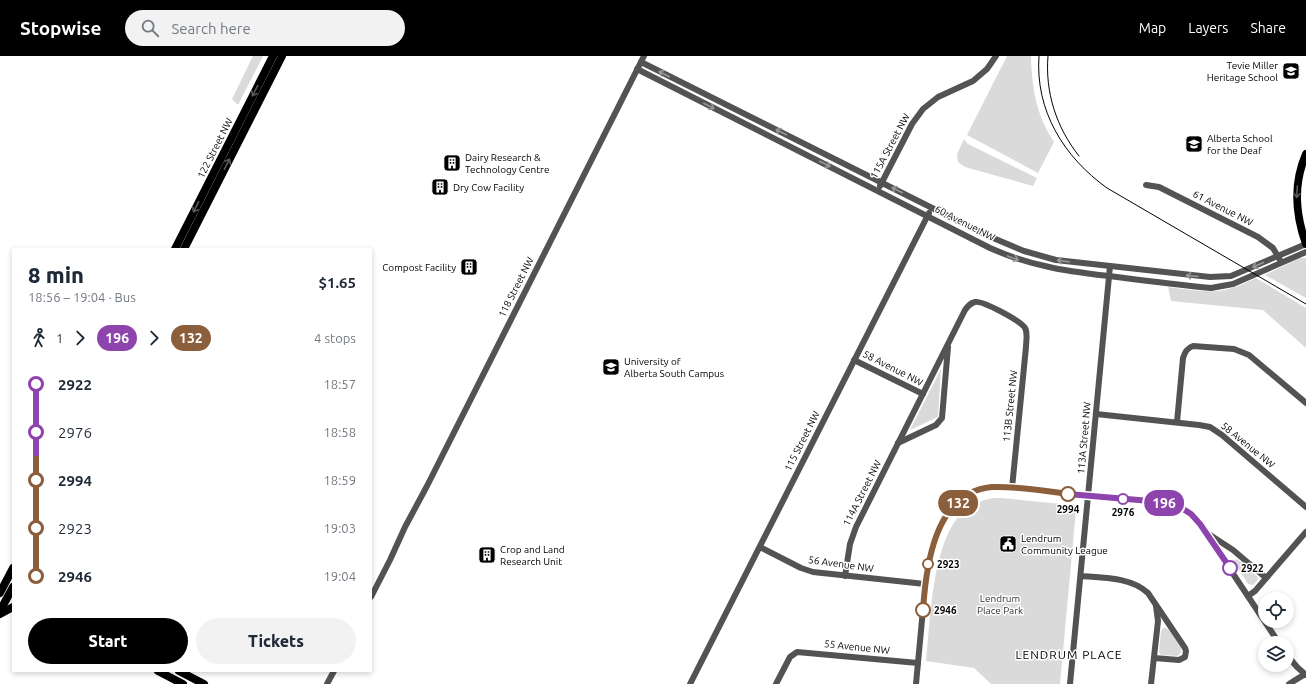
<!DOCTYPE html>
<html lang="en">
<head>
<meta charset="utf-8">
<style>
  :root { --surface:#fff; --page:#f2f2f3; --text:#1f2937; --muted:#747a83; --accent:#000 }
  body { margin:0; font-family:Ubuntu,sans-serif; background:var(--page); color:var(--text); height:100vh; display:flex; flex-direction:column; font-size:15px; white-space:nowrap }
  * { box-sizing:border-box; margin:0 }
  p { font-size:13px; color:var(--muted) }
  .icon { flex:none; width:22px; height:22px; fill:none; stroke:currentColor; stroke-width:2; stroke-linecap:round; stroke-linejoin:round }
  .map { position:relative; flex:1; overflow:hidden }
  .side { position:absolute; left:12px; top:192px; width:360px; height:424px; display:flex; flex-direction:column; background:var(--surface); border-radius:0px; box-shadow:0 2px 6px #0003 }
  .side>* { flex:none }
  .badge { padding:0 8px; border-radius:13px; font-size:14px; line-height:26px }
  .tools { position:absolute; left:1258px; top:536px; display:grid; gap:8px }
  .tools a { display:grid; place-items:center; width:36px; height:36px; border-radius:50%; background:var(--surface); box-shadow:0 2px 6px #0003; font-size:20px }
  .map>.badge { position:absolute; translate:-50% -50%; box-shadow:0 0 0 2px #fff }
  .legs { display:flex; align-items:center; gap:6px; height:44px; padding:0 16px; font-size:13px }
  .legs p { margin-inline-start:auto }
  .headline { display:flex; align-items:center; justify-content:space-between; height:68px; padding:0 16px }
  h1 { font-size:22px; font-weight:800; line-height:30px }
  .primary-button { display:flex; gap:8px; margin-top:auto; padding:8px 16px }
  .primary-button a { flex:1; height:46px; border-radius:24px; background:var(--accent); color:#fff; font-size:16px; font-weight:800; line-height:46px; text-align:center }
  .primary-button a+a { background:var(--page); color:var(--text) }
  ul { padding:0 16px; list-style:none }
  li { display:flex; align-items:center; gap:14px; height:48px; font-size:15px }
  li i { display:grid; place-items:center; width:6px; height:100%; margin:0 5px; background:currentColor }
  li i::after { content:''; width:10px; height:10px; margin:-5px; border:3px solid; border-radius:50%; background:var(--surface) }
  li p { margin-inline-start:auto }
  li:first-child i { background:linear-gradient(#0000 50%,currentColor 0) }
  li:last-child i { background:linear-gradient(currentColor 50%,#0000 0) }
  header { display:flex; align-items:center; gap:24px; box-sizing:border-box; height:56px; padding:0 20px; background:var(--accent); color:#fff }
  header strong { font-size:19px }
  nav { display:flex; gap:22px; margin-inline-start:auto; font-size:14px }
  .search { width:280px; height:36px; background:var(--page); display:flex; align-items:center; gap:10px; box-sizing:border-box; padding:0 14px; border-radius:22px; color:var(--muted); font-size:15px }
  .map>svg:first-child { display:block }
  .green { fill:#dadada }
  .lines { fill:none; stroke-linecap:round; stroke-linejoin:round }
  .minor { stroke:#535353; stroke-width:6 }
  .major { stroke:#000; stroke-width:8 }
  .tram { stroke:#000; stroke-width:1 }
  .oneway { stroke:#989898 }
  .oneway2 { stroke:#595959 }
  .line-1-casing { stroke:#fff; stroke-width:9 }
  .line-2-casing { stroke:#fff; stroke-width:9 }
  .line-1 { stroke:#8e44ad; stroke-width:6 }
  .line-2 { stroke:#8b5e3c; stroke-width:6 }
  .stop-2-dot { fill:#fff; stroke:#8b5e3c; stroke-width:2 }
  .stop-1-dot { fill:#fff; stroke:#8e44ad; stroke-width:2 }
  .labels { text-anchor:middle; dominant-baseline:central; stroke-width:3; stroke-linejoin:round; paint-order:stroke }
  .poi-label { font-size:10px; fill:#000; stroke:#fff; text-anchor:start }
  .street-label { font-size:10px; fill:#000; stroke:#fff }
  .stop-label { font-size:10px; font-weight:bold; fill:#000; stroke:#fff; text-anchor:start }
  .park-label { font-size:10px; fill:#313131; stroke:#fff }
  .quarter-label { font-size:12px; letter-spacing:1px; fill:#000; stroke:#fff }
</style>
</head>
<body>
<header>
<strong>Stopwise</strong>
<div class="search"><svg class="icon" aria-label="search" viewBox="0 0 24 24"><circle cx="10" cy="10" r="6"/><path d="M15 15l6 6"/></svg>Search here</div>
<nav><a>Map</a><a>Layers</a><a>Share</a></nav>
</header>
<div class="map">
<svg width="1306" height="628" viewBox="0 0 1306 628">
  <rect width="100%" height="100%" fill="#fff"/>
  <g class="green">
    <path d="M253,0H263L238,49L232,43Z"/>
    <path d="M1007,0H1031C1032,33 1036,58 1054,86L1038,117L967,79Z"/>
    <path d="M964,83L968,88L1037,122L1033,130L965,111L958,106L957,98Z"/>
    <path d="M1300,202H1306V242L1265,219Z"/>
    <path d="M1256,222L1306,252V292L1263,254L1171,245L1168,231C1184,233 1201,236 1217,235C1231,234 1243,228 1256,222Z"/>
    <path d="M941,313L938,361L910,374Z"/>
    <path d="M993,442H1002L1071,449L1076,454L1060,628H991L974,612L926,605C931,563 931,481 967,452C975,446 984,444 993,442Z"/>
    <path d="M1237,503L1258,521L1257,525L1253,529L1248,528L1236,509L1233,507L1234,504Z"/>
    <path d="M1163,572H1166L1169,574L1181,592V596L1178,600L1161,599L1159,596L1161,575Z"/>
  </g>
  <g class="lines">
    <g class="minor">
      <path d="M641,6L986,179L1024,195L1056,204L1210,221L1231,220L1306,188"/>
      <path d="M637,13L990,192C1032,211 1072,216 1117,221C1148,225 1179,229 1211,232L1233,228L1306,196"/>
      <path d="M1146,129L1159,131L1258,181L1273,192L1280,204"/>
      <path d="M880,130L912,68L923,53L938,41L973,25L987,13L996,0"/>
      <path d="M854,304L923,338"/>
      <path d="M1096,358L1199,369L1210,371L1222,379L1306,451"/>
      <path d="M1177,366L1183,302C1185,296 1187,292 1193,290L1234,293L1249,299L1306,347"/>
      <path d="M898,387L936,369L942,362L948,291"/>
      <path d="M1210,479L1233,494L1266,522"/>
      <path d="M760,491L801,512L813,516L925,528"/>
      <path d="M845,520L850,488L856,471L965,254C968,250 970,247 975,246C982,244 1021,265 1025,272C1028,277 1026,285 1026,291L1012,432"/>
      <path d="M1081,520C1103,522 1131,521 1148,537L1185,592L1186,595L1185,601L1179,604L1154,602"/>
      <path d="M1248,540L1255,535L1306,476"/>
      <path d="M371,541L390,504L405,471L427,430L644,0"/>
      <path d="M1287,599L1297,611L1306,619"/>
      <path d="M327,628L334,615"/>
      <path d="M690,628L929,157"/>
      <path d="M776,628L790,601L797,596L918,607"/>
      <path d="M916,628L926,521C931,486 945,442 984,433C994,431 1003,431 1012,432L1162,446C1178,449 1190,456 1200,468L1279,587"/>
      <path d="M1070,628L1110,210"/>
      <path d="M1151,628L1158,565L1156,550"/>
      <path d="M1289,628L1305,618"/>
    </g>
    <g class="major">
      <path d="M1306,98C1293,128 1295,157 1306,188"/>
      <path d="M175,193L273,0"/>
      <path d="M184,193L282,0"/>
      <path d="M0,537L13,512"/>
      <path d="M0,555L13,531"/>
      <path d="M0,558L13,551"/>
      <path d="M158,615L183,628"/>
      <path d="M179,615L204,628"/>
    </g>
    <g class="tram">
      <path d="M1039,0C1035,55 1064,101 1107,132L1306,248"/>
      <path d="M1048,0C1045,36 1056,71 1079,100"/>
    </g>
  </g>
  <defs><path id="oneway-shaft" d="M-6 0H5M1.5-3L5.5 0L1.5 3" fill="none" stroke-width="1.6" stroke-linecap="round" stroke-linejoin="round"/></defs>
  <g class="oneway">
    <use href="#oneway-shaft" transform="translate(664 18) rotate(-153)"/>
    <use href="#oneway-shaft" transform="translate(709 50) rotate(27)"/>
    <use href="#oneway-shaft" transform="translate(781 76) rotate(-153)"/>
    <use href="#oneway-shaft" transform="translate(825 108) rotate(27)"/>
    <use href="#oneway-shaft" transform="translate(897 134) rotate(-153)"/>
    <use href="#oneway-shaft" transform="translate(1013 202) rotate(20)"/>
    <use href="#oneway-shaft" transform="translate(1063 205) rotate(-172)"/>
    <use href="#oneway-shaft" transform="translate(1258 209) rotate(156)"/>
    <use href="#oneway-shaft" transform="translate(1192 220) rotate(-175)"/>
  </g>
  <g class="oneway2">
    <use href="#oneway-shaft" transform="translate(255 35) rotate(117)"/>
    <use href="#oneway-shaft" transform="translate(227 108) rotate(-63)"/>
    <use href="#oneway-shaft" transform="translate(1297 136) rotate(93)"/>
    <use href="#oneway-shaft" transform="translate(196 151) rotate(117)"/>
  </g>
  <g class="lines">
    <g class="line-1-casing">
      <path id="line-1" d="M1068,438L1162,446L1180,451L1191,458L1200,468L1230,512"/>
    </g>
    <g class="line-2-casing">
      <path id="line-2" d="M923,554C926,509 935,436 992,431C1015,430 1045,435 1068,438"/>
    </g>
    <use href="#line-1" class="line-1"/>
    <use href="#line-2" class="line-2"/>
  </g>
  <defs>
    <g id="school-square" transform="scale(0.9)"><rect x="-9" y="-9" width="18" height="18" rx="4" fill="#000" stroke="#fff"/><path d="M0-5L7-2L0 1L-7-2ZM-4 1L0 2.5L4 1V4Q0 6-4 4Z" fill="#fff"/></g>
    <g id="building-square" transform="scale(0.9)"><rect x="-9" y="-9" width="18" height="18" rx="4" fill="#000" stroke="#fff"/><path d="M-4-6H4V6H1V3H-1V6H-4ZM-2.5-4.3h1.7v1.8h-1.7ZM.8-4.3h1.7v1.8H.8ZM-2.5-1h1.7V.8h-1.7ZM.8-1h1.7V.8H.8Z" fill="#fff"/></g>
    <g id="university-square" transform="scale(0.9)"><rect x="-9" y="-9" width="18" height="18" rx="4" fill="#000" stroke="#fff"/><path d="M0-5L7-2L0 1L-7-2ZM-4 1L0 2.5L4 1V4Q0 6-4 4Z" fill="#fff"/></g>
    <g id="civic-square" transform="scale(0.9)"><rect x="-9" y="-9" width="18" height="18" rx="4" fill="#000" stroke="#fff"/><path d="M-.6-6.5H3V-4.5H.6V-3L4-1V1h2V6H-6V1h2V-1L-.6-3ZM-1.2 2.5V6h2.4V2.5Z" fill="#fff"/></g>
  </defs>
  <g fill-rule="evenodd">
    <use href="#school-square" x="1291" y="15"/>
    <use href="#school-square" x="1194" y="88"/>
    <use href="#building-square" x="452" y="107"/>
    <use href="#building-square" x="440" y="131"/>
    <use href="#building-square" x="469" y="211"/>
    <use href="#university-square" x="611" y="311"/>
    <use href="#civic-square" x="1008" y="488"/>
    <use href="#building-square" x="487" y="499"/>
  </g>
  <g class="stop-2-dot">
    <circle cx="1068" cy="438" r="7"/>
    <circle cx="928" cy="508" r="5"/>
    <circle cx="923" cy="554" r="7"/>
  </g>
  <g class="stop-1-dot">
    <circle cx="1123" cy="443" r="5"/>
    <circle cx="1230" cy="512" r="7"/>
  </g>
  <g class="labels">
    <g class="poi-label">
      <text x="1278" y="9" text-anchor="end">Tevie Miller<tspan x="1278" dy="12">Heritage School</tspan></text>
      <text x="1207" y="82">Alberta School<tspan x="1207" dy="12">for the Deaf</tspan></text>
      <text x="465" y="101">Dairy Research &amp;<tspan x="465" dy="12">Technology Centre</tspan></text>
      <text x="453" y="131">Dry Cow Facility</text>
      <text x="456" y="211" text-anchor="end">Compost Facility</text>
      <text x="624" y="305">University of<tspan x="624" dy="12">Alberta South Campus</tspan></text>
      <text x="1021" y="482">Lendrum<tspan x="1021" dy="12">Community League</tspan></text>
      <text x="500" y="493">Crop and Land<tspan x="500" dy="12">Research Unit</tspan></text>
    </g>
    <g class="street-label">
      <text transform="translate(890 90) rotate(-62)">115A Street NW</text>
      <text transform="translate(215 92) rotate(-63)">122 Street NW</text>
      <text transform="translate(1223 152) rotate(27)">61 Avenue NW</text>
      <text transform="translate(965 167) rotate(27)">60 Avenue NW</text>
      <text transform="translate(516 231) rotate(-63)">118 Street NW</text>
      <text transform="translate(893 312) rotate(27)">58 Avenue NW</text>
      <text transform="translate(1010 350) rotate(-84)">113B Street NW</text>
      <text transform="translate(1084 382) rotate(-85)">113A Street NW</text>
      <text transform="translate(802 385) rotate(-63)">115 Street NW</text>
      <text transform="translate(1248 389) rotate(39)">58 Avenue NW</text>
      <text transform="translate(862 437) rotate(-63)">114A Street NW</text>
      <text transform="translate(841 508) rotate(8)">56 Avenue NW</text>
      <text transform="translate(857 591) rotate(6)">55 Avenue NW</text>
    </g>
    <g class="stop-label">
      <text x="1068" y="453" text-anchor="middle">2994</text>
      <text x="1123" y="456" text-anchor="middle">2976</text>
      <text x="937" y="508">2923</text>
      <text x="1241" y="512">2922</text>
      <text x="934" y="554">2946</text>
    </g>
    <g class="park-label">
      <text x="1000" y="542">Lendrum<tspan x="1000" dy="12">Place Park</tspan></text>
    </g>
    <g class="quarter-label">
      <text x="1069" y="598">LENDRUM PLACE</text>
    </g>
  </g>
</svg>
<div class="tools">
<a><svg class="icon" aria-label="locate" viewBox="0 0 24 24"><circle cx="12" cy="12" r="6"/><path d="M12 2v4M12 18v4M2 12h4M18 12h4"/></svg></a>
<a><svg class="icon" aria-label="layers" viewBox="0 0 24 24"><path d="M12 4l9 5-9 5-9-5zM3 14l9 5 9-5"/></svg></a>
</div>
<b class="badge" style="left:1164px;top:447px;background:#8e44ad;color:#fff">196</b>
<b class="badge" style="left:958px;top:447px;background:#8b5e3c;color:#fff">132</b>
<section class="side">
<div class="headline"><div><h1>8 min</h1><p>18:56 – 19:04 · Bus</p></div><b>$1.65</b></div>
<div class="legs"><svg class="icon" aria-label="walk" viewBox="0 0 24 24"><circle cx="13" cy="4" r="2"/><path d="M13 8l-2 6 4 7M11 14l-3 7M7 12l3-4h3l4 4"/></svg>1<svg class="icon" aria-label="forward" viewBox="0 0 24 24"><path d="M9 5l7 7-7 7"/></svg><b class="badge" style="background:#8e44ad;color:#fff">196</b><svg class="icon" aria-label="forward" viewBox="0 0 24 24"><path d="M9 5l7 7-7 7"/></svg><b class="badge" style="background:#8b5e3c;color:#fff">132</b><p>4 stops</p></div>
<ul>
<li><i style="color:#8e44ad"></i><b>2922</b><p>18:57</p></li>
<li><i style="color:#8e44ad"></i><span>2976</span><p>18:58</p></li>
<li><i style="color:#8b5e3c"></i><b>2994</b><p>18:59</p></li>
<li><i style="color:#8b5e3c"></i><span>2923</span><p>19:03</p></li>
<li><i style="color:#8b5e3c"></i><b>2946</b><p>19:04</p></li>
</ul>
<div class="primary-button"><a>Start</a><a>Tickets</a></div>
</section>
</div>
</body>
</html>
